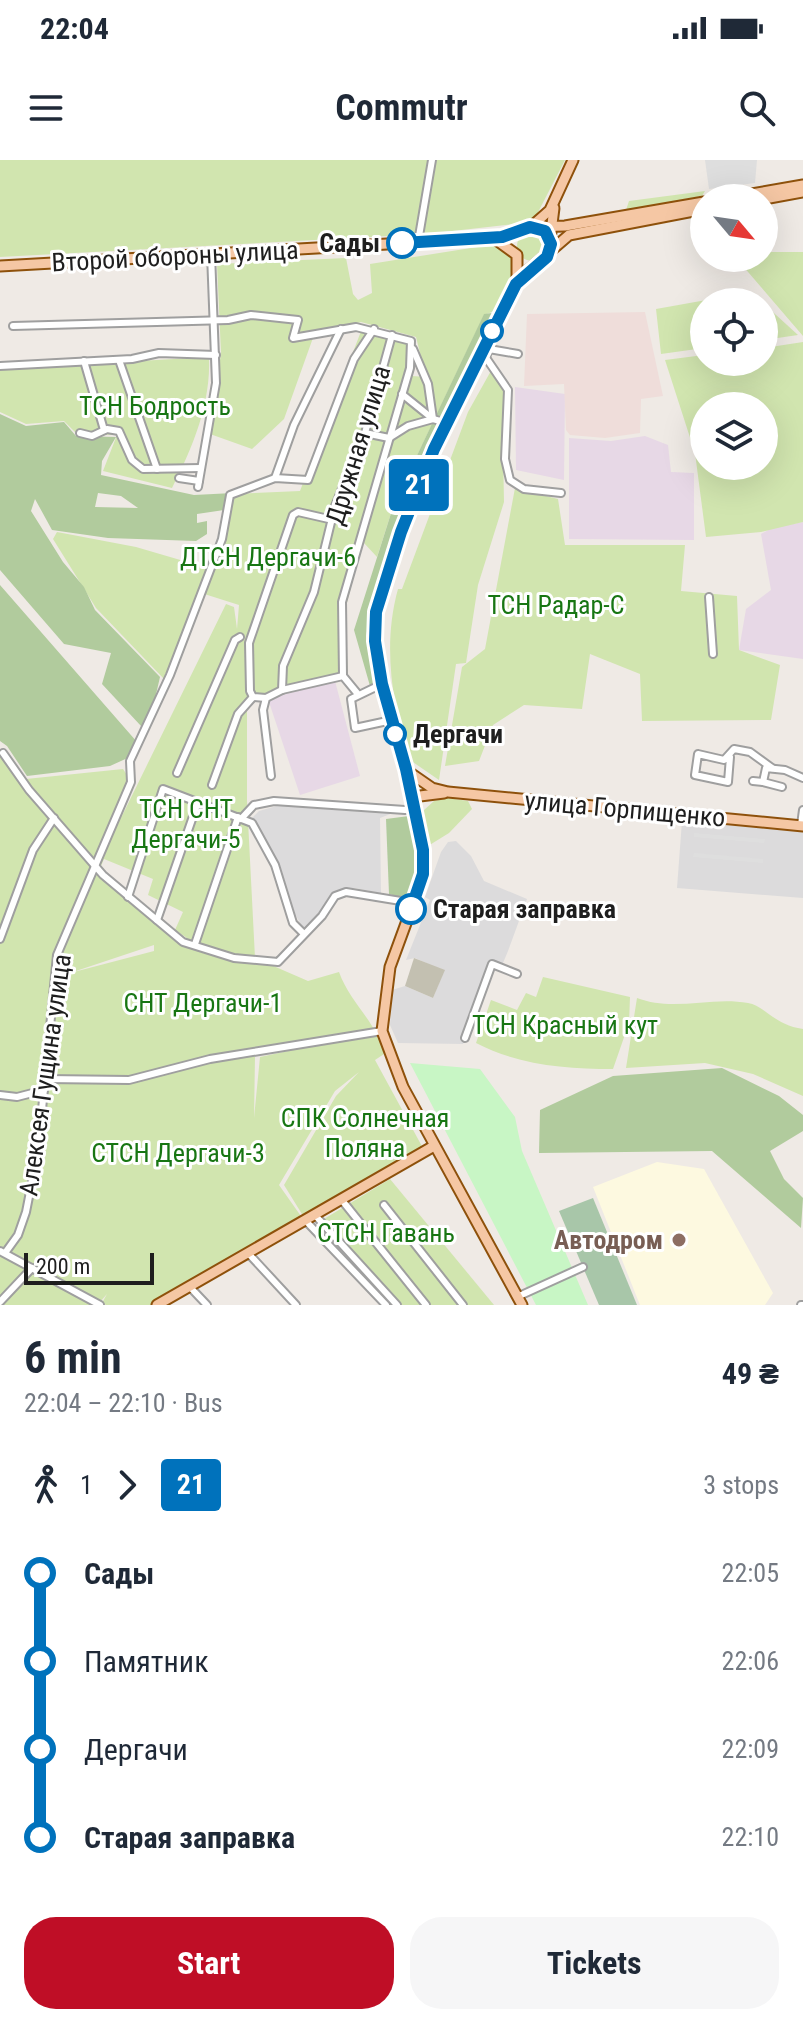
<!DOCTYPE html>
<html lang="en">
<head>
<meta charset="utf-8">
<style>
  :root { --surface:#fff; --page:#f6f6f7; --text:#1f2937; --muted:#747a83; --accent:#bf0e26 }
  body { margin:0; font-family:"Roboto Condensed",sans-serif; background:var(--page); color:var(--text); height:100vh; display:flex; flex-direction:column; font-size:30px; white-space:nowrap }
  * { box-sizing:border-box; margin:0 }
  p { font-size:26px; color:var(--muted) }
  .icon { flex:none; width:44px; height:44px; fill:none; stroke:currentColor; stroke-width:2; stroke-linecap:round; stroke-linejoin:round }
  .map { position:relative; height:1145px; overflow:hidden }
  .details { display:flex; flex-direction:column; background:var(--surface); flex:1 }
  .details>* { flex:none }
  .badge { padding:0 16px; border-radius:6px; font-size:28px; line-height:52px }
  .needle { width:52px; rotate:119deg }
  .tools { position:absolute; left:690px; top:24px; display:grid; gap:16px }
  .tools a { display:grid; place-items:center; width:88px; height:88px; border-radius:50%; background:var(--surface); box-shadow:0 8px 32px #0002; font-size:40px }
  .scale { position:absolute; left:24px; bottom:20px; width:130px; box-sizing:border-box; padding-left:8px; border:4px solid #1e1e1e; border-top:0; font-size:22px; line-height:28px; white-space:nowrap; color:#1e1e1e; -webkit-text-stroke:6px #fff; paint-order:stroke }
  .map>.badge { position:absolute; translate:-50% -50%; box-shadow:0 0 0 4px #fff }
  .legs { display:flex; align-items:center; gap:12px; height:88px; padding:0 24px; font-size:26px }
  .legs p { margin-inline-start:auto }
  .headline { display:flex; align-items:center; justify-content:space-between; height:136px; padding:0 24px }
  h1 { font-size:44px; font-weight:700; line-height:60px }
  .button { display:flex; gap:16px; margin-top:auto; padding:16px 24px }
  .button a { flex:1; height:92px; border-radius:32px; background:var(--accent); color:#fff; font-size:32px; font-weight:700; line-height:92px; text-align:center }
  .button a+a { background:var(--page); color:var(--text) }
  ul { padding:0 24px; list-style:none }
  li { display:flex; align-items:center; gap:28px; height:88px; font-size:30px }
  li i { display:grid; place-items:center; width:12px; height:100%; margin:0 10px; background:currentColor }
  li i::after { content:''; width:20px; height:20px; margin:-10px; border:6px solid; border-radius:50%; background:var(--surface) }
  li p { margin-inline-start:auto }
  li:first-child i { background:linear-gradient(#0000 50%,currentColor 0) }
  li:last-child i { background:linear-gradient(currentColor 50%,#0000 0) }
  .status { display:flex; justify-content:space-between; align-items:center; height:56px; padding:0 40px; background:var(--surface); direction:ltr }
  .status svg { height:22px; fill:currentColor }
  header { display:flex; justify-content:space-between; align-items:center; height:104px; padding:0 24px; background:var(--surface); font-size:36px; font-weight:700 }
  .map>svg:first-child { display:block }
  .residential { fill:#dcdbdc }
  .industrial { fill:#e7d8e6 }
  .education { fill:#fdf9e0 }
  .military { fill:#efddda }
  .construction { fill:#c3c0b1 }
  .grass { fill:#d1e5af; fill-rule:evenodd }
  .forest { fill:#b1cb9d; fill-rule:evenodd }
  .cemetery { fill:#a8c6a9 }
  .park { fill:#c8f6c5 }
  .parking { fill:#dedede }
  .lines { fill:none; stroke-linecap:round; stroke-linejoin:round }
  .minor-casing { stroke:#9f9f9f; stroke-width:10 }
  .major-casing { stroke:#8e510b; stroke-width:13 }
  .minor { stroke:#fff; stroke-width:6 }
  .major { stroke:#f5c7a4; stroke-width:9 }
  .line-1-casing { stroke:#fff; stroke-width:18 }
  .line-1 { stroke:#0072bc; stroke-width:12 }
  .stop-1-dot { fill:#fff; stroke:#0072bc; stroke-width:4 }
  .education-dot { fill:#8d6e63; stroke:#fff; stroke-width:3 }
  .labels { text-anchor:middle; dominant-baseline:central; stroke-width:6; stroke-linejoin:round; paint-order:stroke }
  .stop-label { font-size:26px; font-weight:bold; fill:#1e1e1e; stroke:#fff; text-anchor:start }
  .street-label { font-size:26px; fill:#1e1e1e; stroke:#fff }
  .park-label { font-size:26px; fill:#187613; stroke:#fff }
  .education-label { font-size:26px; font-weight:bold; fill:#785e54; stroke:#fff; text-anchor:end }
</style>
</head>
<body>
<div class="status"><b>22:04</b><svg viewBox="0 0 49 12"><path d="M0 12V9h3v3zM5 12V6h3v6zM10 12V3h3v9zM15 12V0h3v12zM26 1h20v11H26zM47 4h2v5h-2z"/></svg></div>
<header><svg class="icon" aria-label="menu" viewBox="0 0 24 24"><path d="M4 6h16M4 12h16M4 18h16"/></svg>Commutr<svg class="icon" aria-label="search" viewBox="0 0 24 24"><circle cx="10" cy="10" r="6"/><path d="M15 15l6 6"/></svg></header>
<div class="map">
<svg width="803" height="1145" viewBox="0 0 803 1145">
  <rect width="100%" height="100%" fill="#efeae5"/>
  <g class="residential">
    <path d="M280,645L393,653L380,658L381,733L354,728L336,731L304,770L295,754L281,709L252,658L259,651Z"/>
    <path d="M682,661L803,672V738L677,728Z"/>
    <path d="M456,681L471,696L484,721L527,739L508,791L503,803L493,807L463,884L398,883L390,865L392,830L405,826L433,838L444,811L415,798L406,800L430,740L425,737L441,692L448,682Z"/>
  </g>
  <g class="industrial">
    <path d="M515,227L565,234L564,320L516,310Z"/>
    <path d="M645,276L668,285L671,312L694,313V380L569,379V278L611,281Z"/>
    <path d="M803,362V499L739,490L746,449L771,430L761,374L772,368Z"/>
    <path d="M335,521L360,616L300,635L268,539Z"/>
  </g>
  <path class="education" d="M657,1002L704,1009L773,1133L765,1145H640L593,1027Z"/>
  <path class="military" d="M645,152L663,236L641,239L640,273L605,278L570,275L566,270L564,224L524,226L527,154Z"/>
  <path class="construction" d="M414,798L445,810L433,838L405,826Z"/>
  <g class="grass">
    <path d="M0,0H565L533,62L426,74L0,97Z"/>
    <path d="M705,31L702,36L626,50L629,41Z"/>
    <circle cx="532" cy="86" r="15"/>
    <path d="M496,84L511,94L514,121L500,149L484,155L394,344L377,397L364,383L369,359L345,450L348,518L282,534V530L265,537L252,535L247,502V641L255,798L308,821L339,812C350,843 377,862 384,894L375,900L424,990L305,1059L284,1025L336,936L359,912L335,931L279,1025L303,1059L155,1145H106L102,1143L107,1134L100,1142L0,1089V590L5,589L26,619L123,609L133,624L121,658L226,444L234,447L237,469L239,445L198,432L165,520L96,448L53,379L57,372L136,387L211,409L231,334L300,331L363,166L416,180L393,278L412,216L426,217L416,177L361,162L314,175L284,259L252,289L210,274L221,193L217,104L346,98L353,134L358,140L372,133L370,104ZM104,699L153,719L148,735L183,752L175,770L187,778L176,776L98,713ZM154,785V791L70,813ZM312,881L307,887L260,897L254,958L255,896C202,901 153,918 100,923L149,915L209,898Z"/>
    <path d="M764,92H803V176L736,98H764Z"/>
    <path d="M751,132L762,142H704V188L661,194L656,149Z"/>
    <path d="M764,144L798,175L764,180Z"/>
    <path d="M803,182V362L761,372L706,377L695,293L665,200L704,195V202H764V188ZM704,246H764V306H704Z"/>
    <path d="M209,197C211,243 193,287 172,328L103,311L117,275L77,274L64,261L26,264L0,252V209Z"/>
    <path d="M492,209L507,239L503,292L504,342L478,425L466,503L456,504L439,620L407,598C393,541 382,487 398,429H402L468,252Z"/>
    <path d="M515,328L558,339L565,385H685L681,431L737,436L739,490L780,505L771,560L642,561L640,514L590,494L582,549L524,545L493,565L479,601L445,606L462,507L485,489Z"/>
    <path d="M448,638L468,641L472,649L449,673L428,686L423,651L434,641Z"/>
    <path d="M543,817L630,837L629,863L613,909C565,909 518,905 476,883L491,840L517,850L526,833L536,837Z"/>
    <path d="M637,838C673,852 712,836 748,843C765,846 774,865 803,869V936L753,914L705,903L626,908Z"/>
    <path d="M390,1019L494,1145H402L324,1059Z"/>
    <path d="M0,1092L95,1145H0Z"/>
  </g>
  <g class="forest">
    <path d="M492,153L419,309L382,406L366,476L377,523L370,526L354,470L394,344L484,154Z"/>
    <path d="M0,254L26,266L64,262L76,276L116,277L102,301L101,315L194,335L233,333L224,350L197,354V363L207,361V374L196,381L108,378L52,370L35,339L31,351L63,402L84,427L95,450L160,517L151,556L141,566L102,524L111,493L64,484L0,410ZM98,333L121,336L138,348L95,347Z"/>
    <path d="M0,425L137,582L132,596L110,606L27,616L7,586L0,581Z"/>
    <path d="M409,656L418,701L412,732L404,738L389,734L386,659Z"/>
    <path d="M722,908L779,936L803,955V971L770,991L784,1019L803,1038L801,1068L712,991L539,993L540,950L613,916Z"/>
  </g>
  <path class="cemetery" d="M593,1038L637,1145H599L559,1051Z"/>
  <path class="park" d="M410,903L480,909L515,957L522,991L588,1145H536Z"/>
  <g class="parking">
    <path d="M705,0H757L755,23L709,29Z"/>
    <path d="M694,673L765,679L764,683L694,677Z"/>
    <path d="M694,693L763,699V703L693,697Z"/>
  </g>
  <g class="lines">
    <g class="minor-casing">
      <g id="minor">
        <path d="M418,82L432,0"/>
        <path d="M13,166L228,160L251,155L298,160L293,178L356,167L411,181L410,208L342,442L343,516"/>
        <path d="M482,192L508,230L505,299L510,320L524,329L561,333"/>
        <path d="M486,197L489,189L518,194"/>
        <path d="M119,200L157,309"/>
        <path d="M84,201L104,270"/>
        <path d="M0,206L132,199L159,193L216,195"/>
        <path d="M402,234L433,259L447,263"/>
        <path d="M80,273L92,276L107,269L119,271L132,300L143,309L201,308"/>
        <path d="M365,273L389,278L408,266L433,259L428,224L413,189"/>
        <path d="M179,318L199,321"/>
        <path d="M275,318L294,265L341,169"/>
        <path d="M198,327L216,223L211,94"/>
        <path d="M709,437L713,494"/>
        <path d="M382,524L351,539L355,568L392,560"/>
        <path d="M282,530L283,506L314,432L335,346L365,273L392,175"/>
        <path d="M266,538L253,537L250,531L249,483L293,355L298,352L333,360"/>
        <path d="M3,593L29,630L103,715L183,782L234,798L278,802L322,756L335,736L346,732L413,743"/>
        <path d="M730,597L728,622L695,615L698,594L724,600L734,589L750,592L772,608"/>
        <path d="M177,613L235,480L240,477"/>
        <path d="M271,616L263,550L266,538L282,530L343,516L357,533"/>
        <path d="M753,621L763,622L766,608L785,610L803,618"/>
        <path d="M763,622L782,627"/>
        <path d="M212,625L238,554L253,537"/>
        <path d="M241,659L254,645L274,641L405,650"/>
        <path d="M801,665L803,650"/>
        <path d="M128,737L163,629L252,663L275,705L293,763L304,774"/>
        <path d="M157,760L198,642"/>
        <path d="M0,779L33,690L54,658"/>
        <path d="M195,784L238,657"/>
        <path d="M465,878L492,804L517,814"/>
        <path d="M46,919L129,920L210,899L382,871"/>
        <path d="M0,935L17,937L44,930"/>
        <path d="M341,1039L426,1145"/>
        <path d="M384,1045L463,1145"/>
        <path d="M314,1054L397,1145"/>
        <path d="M305,1060L386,1145"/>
        <path d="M0,1091L100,1145"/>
        <path d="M5,1093L18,1075L26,1052L38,991L57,795L131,622L130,601L170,515L222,379L230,335L275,318L308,320L354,199L374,169"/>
        <path d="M248,1093L296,1145"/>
        <path d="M190,1127L207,1145"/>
        <path d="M517,1137L583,1107"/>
        <path d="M0,1142L32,1108"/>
        <path d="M801,1145H803"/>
      </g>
    </g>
    <g class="major-casing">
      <g id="major">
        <path d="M728,38L803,25"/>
        <path d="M764,39L803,32"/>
        <path d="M533,65L550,50L573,0"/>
        <path d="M495,79L517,95V121"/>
        <path d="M550,80L554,48"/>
        <path d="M0,106L493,78L530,67L565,66L704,42"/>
        <path d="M406,610L432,628L448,632L803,666"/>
        <path d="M412,637L444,633"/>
        <path d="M157,1145L434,986"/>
        <path d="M522,1145L403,927L382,871L390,807L423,717L424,702L406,609L382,524L374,467L379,437L416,330L497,159L525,113L569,75L704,49"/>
      </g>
    </g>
    <use href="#minor" class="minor"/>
    <use href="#major" class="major"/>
  </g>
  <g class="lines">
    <g class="line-1-casing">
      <path id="line-1" d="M402,83L502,77L530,67L545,71L551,84L547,97L516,124L434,289L401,372L376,452L375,481L382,524L406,609L423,690V714L411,749"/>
    </g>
    <use href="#line-1" class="line-1"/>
  </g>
  <g class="stop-1-dot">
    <circle cx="402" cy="83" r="14"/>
    <circle cx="492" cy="171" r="10"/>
    <circle cx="395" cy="574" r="10"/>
    <circle cx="411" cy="749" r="14"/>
  </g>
  <circle class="education-dot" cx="679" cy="1080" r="8"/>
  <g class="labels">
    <g class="stop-label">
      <text x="380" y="83" text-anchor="end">Сады</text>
      <text x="413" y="574">Дергачи</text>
      <text x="433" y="749">Старая заправка</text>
    </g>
    <g class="street-label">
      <text transform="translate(175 96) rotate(-3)">Второй обороны улица</text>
      <text transform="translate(358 285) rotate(-73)">Дружная улица</text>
      <text transform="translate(625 649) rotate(5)">улица Горпищенко</text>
      <text transform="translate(45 915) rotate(-82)">Алексея Гущина улица</text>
    </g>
    <g class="park-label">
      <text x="155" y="246">ТСН Бодрость</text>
      <text x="268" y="397">ДТСН Дергачи-6</text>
      <text x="556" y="445">ТСН Радар-С</text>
      <text x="186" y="649">ТСН СНТ<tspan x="186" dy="30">Дергачи-5</tspan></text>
      <text x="203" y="843">СНТ Дергачи-1</text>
      <text x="565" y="865">ТСН Красный кут</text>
      <text x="365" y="958">СПК Солнечная<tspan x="365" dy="30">Поляна</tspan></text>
      <text x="178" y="993">СТСН Дергачи-3</text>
      <text x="386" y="1073">СТСН Гавань</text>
    </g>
    <g class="education-label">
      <text x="663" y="1080">Автодром</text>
    </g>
  </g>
</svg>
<div class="tools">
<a><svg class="needle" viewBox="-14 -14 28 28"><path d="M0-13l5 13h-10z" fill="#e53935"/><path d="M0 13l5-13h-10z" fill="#747a83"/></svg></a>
<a><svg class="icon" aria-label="locate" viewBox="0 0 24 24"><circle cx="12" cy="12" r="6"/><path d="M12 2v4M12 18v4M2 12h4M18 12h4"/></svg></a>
<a><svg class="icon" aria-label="layers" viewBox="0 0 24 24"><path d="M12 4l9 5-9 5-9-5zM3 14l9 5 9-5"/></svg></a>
</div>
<div class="scale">200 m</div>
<b class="badge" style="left:419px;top:325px;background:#0072bc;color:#fff">21</b>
</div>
<section class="details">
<div class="headline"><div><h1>6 min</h1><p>22:04 – 22:10 · Bus</p></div><b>49 ₴</b></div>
<div class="legs"><svg class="icon" aria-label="walk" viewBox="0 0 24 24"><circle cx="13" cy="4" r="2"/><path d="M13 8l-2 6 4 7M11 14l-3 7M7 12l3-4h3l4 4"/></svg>1<svg class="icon" aria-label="forward" viewBox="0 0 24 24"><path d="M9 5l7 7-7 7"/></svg><b class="badge" style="background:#0072bc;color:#fff">21</b><p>3 stops</p></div>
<ul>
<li><i style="color:#0072bc"></i><b>Сады</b><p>22:05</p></li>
<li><i style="color:#0072bc"></i><span>Памятник</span><p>22:06</p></li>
<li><i style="color:#0072bc"></i><span>Дергачи</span><p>22:09</p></li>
<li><i style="color:#0072bc"></i><b>Старая заправка</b><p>22:10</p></li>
</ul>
<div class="button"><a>Start</a><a>Tickets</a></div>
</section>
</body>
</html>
